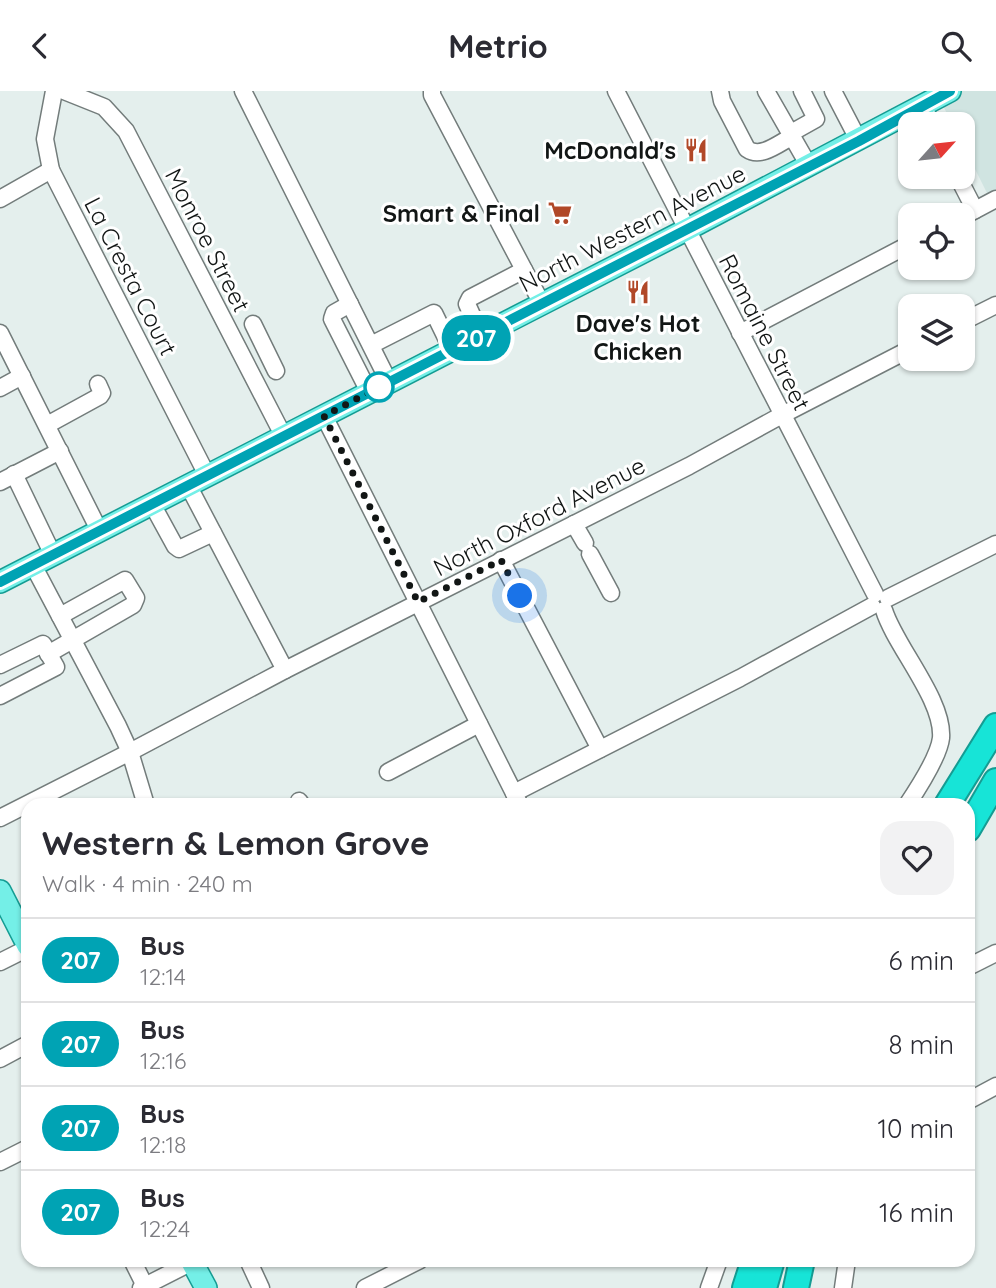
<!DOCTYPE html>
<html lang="en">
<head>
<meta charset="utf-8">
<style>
  :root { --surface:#fff; --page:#f2f2f3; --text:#2b2b33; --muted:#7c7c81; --line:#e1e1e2 }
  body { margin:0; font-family:Quicksand,sans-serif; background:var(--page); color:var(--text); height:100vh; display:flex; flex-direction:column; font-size:26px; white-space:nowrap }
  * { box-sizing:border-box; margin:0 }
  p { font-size:23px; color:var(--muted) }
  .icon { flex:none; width:38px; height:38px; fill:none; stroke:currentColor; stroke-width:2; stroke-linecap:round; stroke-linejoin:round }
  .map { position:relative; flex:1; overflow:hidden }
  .drawer { position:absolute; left:21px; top:707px; width:954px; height:469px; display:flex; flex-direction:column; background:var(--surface); border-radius:21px; box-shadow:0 2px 5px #0004 }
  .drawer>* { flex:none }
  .badge { padding:0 14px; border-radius:23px; font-size:24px; line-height:46px }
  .needle { width:46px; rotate:63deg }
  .fabs { position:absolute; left:898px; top:21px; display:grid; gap:14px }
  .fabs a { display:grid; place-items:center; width:77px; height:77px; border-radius:14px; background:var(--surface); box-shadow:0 2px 5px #0004; font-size:35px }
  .you { position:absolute; width:35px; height:35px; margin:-18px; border:5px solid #fff; border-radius:50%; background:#1a73e8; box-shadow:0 0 0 10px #1a73e833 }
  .map>.badge { position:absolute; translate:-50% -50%; box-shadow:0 0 0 4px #fff }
  .round { display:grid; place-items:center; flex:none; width:74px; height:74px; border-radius:21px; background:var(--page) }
  .head { display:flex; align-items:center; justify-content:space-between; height:119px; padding:0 21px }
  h1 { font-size:33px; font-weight:700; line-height:52px }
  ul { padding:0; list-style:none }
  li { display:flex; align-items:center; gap:21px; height:84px; padding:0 21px; border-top:2px solid var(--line) }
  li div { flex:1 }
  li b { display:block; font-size:26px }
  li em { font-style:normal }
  li .badge { min-width:77px; font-weight:700; text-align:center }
  header { display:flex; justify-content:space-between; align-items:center; height:91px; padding:0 21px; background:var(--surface); font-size:32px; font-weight:700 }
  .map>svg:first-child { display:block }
  .built { fill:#d0e4e1 }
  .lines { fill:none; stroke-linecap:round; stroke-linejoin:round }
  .minor-casing { stroke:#737c7b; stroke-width:19 }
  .major-casing { stroke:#159c93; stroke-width:24 }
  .highway-casing { stroke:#159c93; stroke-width:28 }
  .minor { stroke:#fff; stroke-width:16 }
  .major { stroke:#74efe7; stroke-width:21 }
  .highway { stroke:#17e4d7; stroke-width:24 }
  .line-casing { stroke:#fff; stroke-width:16 }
  .line { stroke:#00a3b4; stroke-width:10 }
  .walk { stroke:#121615; stroke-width:7; stroke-dasharray:0 12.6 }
  .stop-dot { fill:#fff; stroke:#00a3b4; stroke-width:3.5 }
  .labels { text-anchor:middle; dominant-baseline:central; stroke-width:6; stroke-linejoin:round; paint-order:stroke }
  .poi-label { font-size:24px; font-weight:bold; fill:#121615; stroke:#fff; text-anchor:end }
  .street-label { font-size:24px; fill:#121615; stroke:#fff }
</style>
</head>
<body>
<header><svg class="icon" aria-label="back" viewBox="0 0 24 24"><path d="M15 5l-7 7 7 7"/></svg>Metrio<svg class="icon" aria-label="search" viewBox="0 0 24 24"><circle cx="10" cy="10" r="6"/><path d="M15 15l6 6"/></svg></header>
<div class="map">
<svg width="996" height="1197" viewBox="0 0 996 1197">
  <rect width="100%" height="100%" fill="#e4efed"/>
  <path class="built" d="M936,0H996V120L963,54L962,33H952Z"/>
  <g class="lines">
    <g class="minor-casing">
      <g id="minor">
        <path d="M54,0L45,48L51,79L207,384"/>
        <path d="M64,0L104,16L126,40L284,346"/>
        <path d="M243,0L389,291"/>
        <path d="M432,0V4L542,213"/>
        <path d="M616,0L875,503"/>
        <path d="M720,0L722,10L747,58C761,68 779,52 793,45"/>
        <path d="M766,0L809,75"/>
        <path d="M833,0L859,50"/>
        <path d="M923,15L932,33"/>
        <path d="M791,42L816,28L802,0"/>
        <path d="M958,86L975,119"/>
        <path d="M0,108L51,79"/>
        <path d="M962,126L996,108"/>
        <path d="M350,213L334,222L332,228L369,301"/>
        <path d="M962,231L996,214"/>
        <path d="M253,233L276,280"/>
        <path d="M0,242L99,439"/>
        <path d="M740,242L910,153"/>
        <path d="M481,244L467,213L470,207L524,179"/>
        <path d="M371,254L434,222L452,259"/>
        <path d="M0,297L22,285"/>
        <path d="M324,325L520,714"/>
        <path d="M47,334L100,305L102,302L98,293"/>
        <path d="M14,383L53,464"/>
        <path d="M0,391L60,360"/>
        <path d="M188,394L285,579"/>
        <path d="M152,413L175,455L179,458L213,442"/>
        <path d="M574,433L585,452"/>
        <path d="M590,463L611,502"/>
        <path d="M501,469L600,658"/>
        <path d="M33,474L118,635L130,661L146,714"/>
        <path d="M888,507L996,453"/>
        <path d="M884,519C895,555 944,609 941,647C939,665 917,699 907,714"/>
        <path d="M48,563L133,514L136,507L125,489L60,525"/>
        <path d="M0,574L43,553L56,576L0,605"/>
        <path d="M388,681L479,633"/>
        <path d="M514,702L740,587L872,515"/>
        <path d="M299,710L302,714"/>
        <path d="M0,727L130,661L285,579L689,375L782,324L910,258"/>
        <path d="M0,871L28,857"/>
        <path d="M968,876L996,862"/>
        <path d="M0,968L28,953"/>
        <path d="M968,1010L996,995"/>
        <path d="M0,1071L28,1057"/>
        <path d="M132,1169L145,1195"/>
        <path d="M248,1169L261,1197"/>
        <path d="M141,1197L192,1171"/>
        <path d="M365,1197L420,1169"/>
        <path d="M709,1197L719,1169"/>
        <path d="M843,1197L847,1169"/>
      </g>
    </g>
    <g class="major-casing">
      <g id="major">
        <path d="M0,491L686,139L950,0"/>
        <path d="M0,800L28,855"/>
        <path d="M191,1169L206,1197"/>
      </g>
    </g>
    <g class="highway-casing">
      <g id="highway">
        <path d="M947,714L996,635"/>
        <path d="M968,738L996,690"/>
        <path d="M745,1197L754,1169"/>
        <path d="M764,1197L772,1169"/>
        <path d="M796,1197L802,1169"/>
      </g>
    </g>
    <use href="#minor" class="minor"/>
    <use href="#major" class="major"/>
    <use href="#highway" class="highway"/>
  </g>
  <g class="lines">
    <g class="line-casing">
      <path id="line" d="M0,491L859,50L950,0"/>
    </g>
    <use href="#line" class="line"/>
    <path class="walk" d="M379,296L324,325L418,511L501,469L520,505"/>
  </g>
  <defs>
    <g id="restaurant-bare" transform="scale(1.89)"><path d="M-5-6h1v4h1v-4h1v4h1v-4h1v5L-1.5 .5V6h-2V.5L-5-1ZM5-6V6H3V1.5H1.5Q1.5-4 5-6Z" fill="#b14828" stroke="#fff" stroke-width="2.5" paint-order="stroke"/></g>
    <g id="supermarket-bare" transform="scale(1.89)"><path d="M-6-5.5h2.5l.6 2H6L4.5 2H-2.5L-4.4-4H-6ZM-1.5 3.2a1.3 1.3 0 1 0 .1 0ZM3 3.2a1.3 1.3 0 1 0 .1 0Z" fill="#b14828" stroke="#fff" stroke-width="2.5" paint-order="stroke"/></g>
  </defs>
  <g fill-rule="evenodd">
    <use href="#restaurant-bare" x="696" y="59"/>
    <use href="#supermarket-bare" x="560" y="122"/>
    <use href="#restaurant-bare" x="638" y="201"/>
  </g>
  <circle class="stop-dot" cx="379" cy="296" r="14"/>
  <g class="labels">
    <g class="poi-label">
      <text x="676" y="59">McDonald's</text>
      <text x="540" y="122">Smart &amp; Final</text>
      <text x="638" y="232" text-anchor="middle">Dave's Hot<tspan x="638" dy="28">Chicken</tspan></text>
    </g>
    <g class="street-label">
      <text transform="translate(632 137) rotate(-27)">North Western Avenue</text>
      <text transform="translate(208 149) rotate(63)">Monroe Street</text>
      <text transform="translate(131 185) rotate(63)">La Cresta Court</text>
      <text transform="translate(765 241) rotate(63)">Romaine Street</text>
      <text transform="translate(539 425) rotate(-27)">North Oxford Avenue</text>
    </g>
  </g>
</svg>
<div class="fabs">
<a><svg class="needle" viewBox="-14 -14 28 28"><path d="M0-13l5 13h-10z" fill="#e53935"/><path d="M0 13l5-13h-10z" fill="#7c7c81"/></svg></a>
<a><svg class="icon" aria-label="locate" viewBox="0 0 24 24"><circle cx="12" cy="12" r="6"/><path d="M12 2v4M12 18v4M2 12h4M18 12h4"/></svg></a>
<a><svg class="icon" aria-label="layers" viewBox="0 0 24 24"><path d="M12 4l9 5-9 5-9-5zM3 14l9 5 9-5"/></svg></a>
</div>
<div class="you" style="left:520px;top:505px"></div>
<b class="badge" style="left:476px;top:247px;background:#00a3b4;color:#fff">207</b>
<section class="drawer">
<div class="head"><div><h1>Western &amp; Lemon Grove</h1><p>Walk · 4 min · 240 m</p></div><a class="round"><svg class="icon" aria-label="heart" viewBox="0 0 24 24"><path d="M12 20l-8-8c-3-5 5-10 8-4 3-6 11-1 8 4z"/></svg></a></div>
<ul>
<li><span class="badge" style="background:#00a3b4;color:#fff">207</span><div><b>Bus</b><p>12:14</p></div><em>6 min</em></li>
<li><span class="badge" style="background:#00a3b4;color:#fff">207</span><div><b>Bus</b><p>12:16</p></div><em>8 min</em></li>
<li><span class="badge" style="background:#00a3b4;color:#fff">207</span><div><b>Bus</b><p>12:18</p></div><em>10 min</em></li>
<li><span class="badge" style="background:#00a3b4;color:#fff">207</span><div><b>Bus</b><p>12:24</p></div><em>16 min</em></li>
</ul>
</section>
</div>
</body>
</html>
